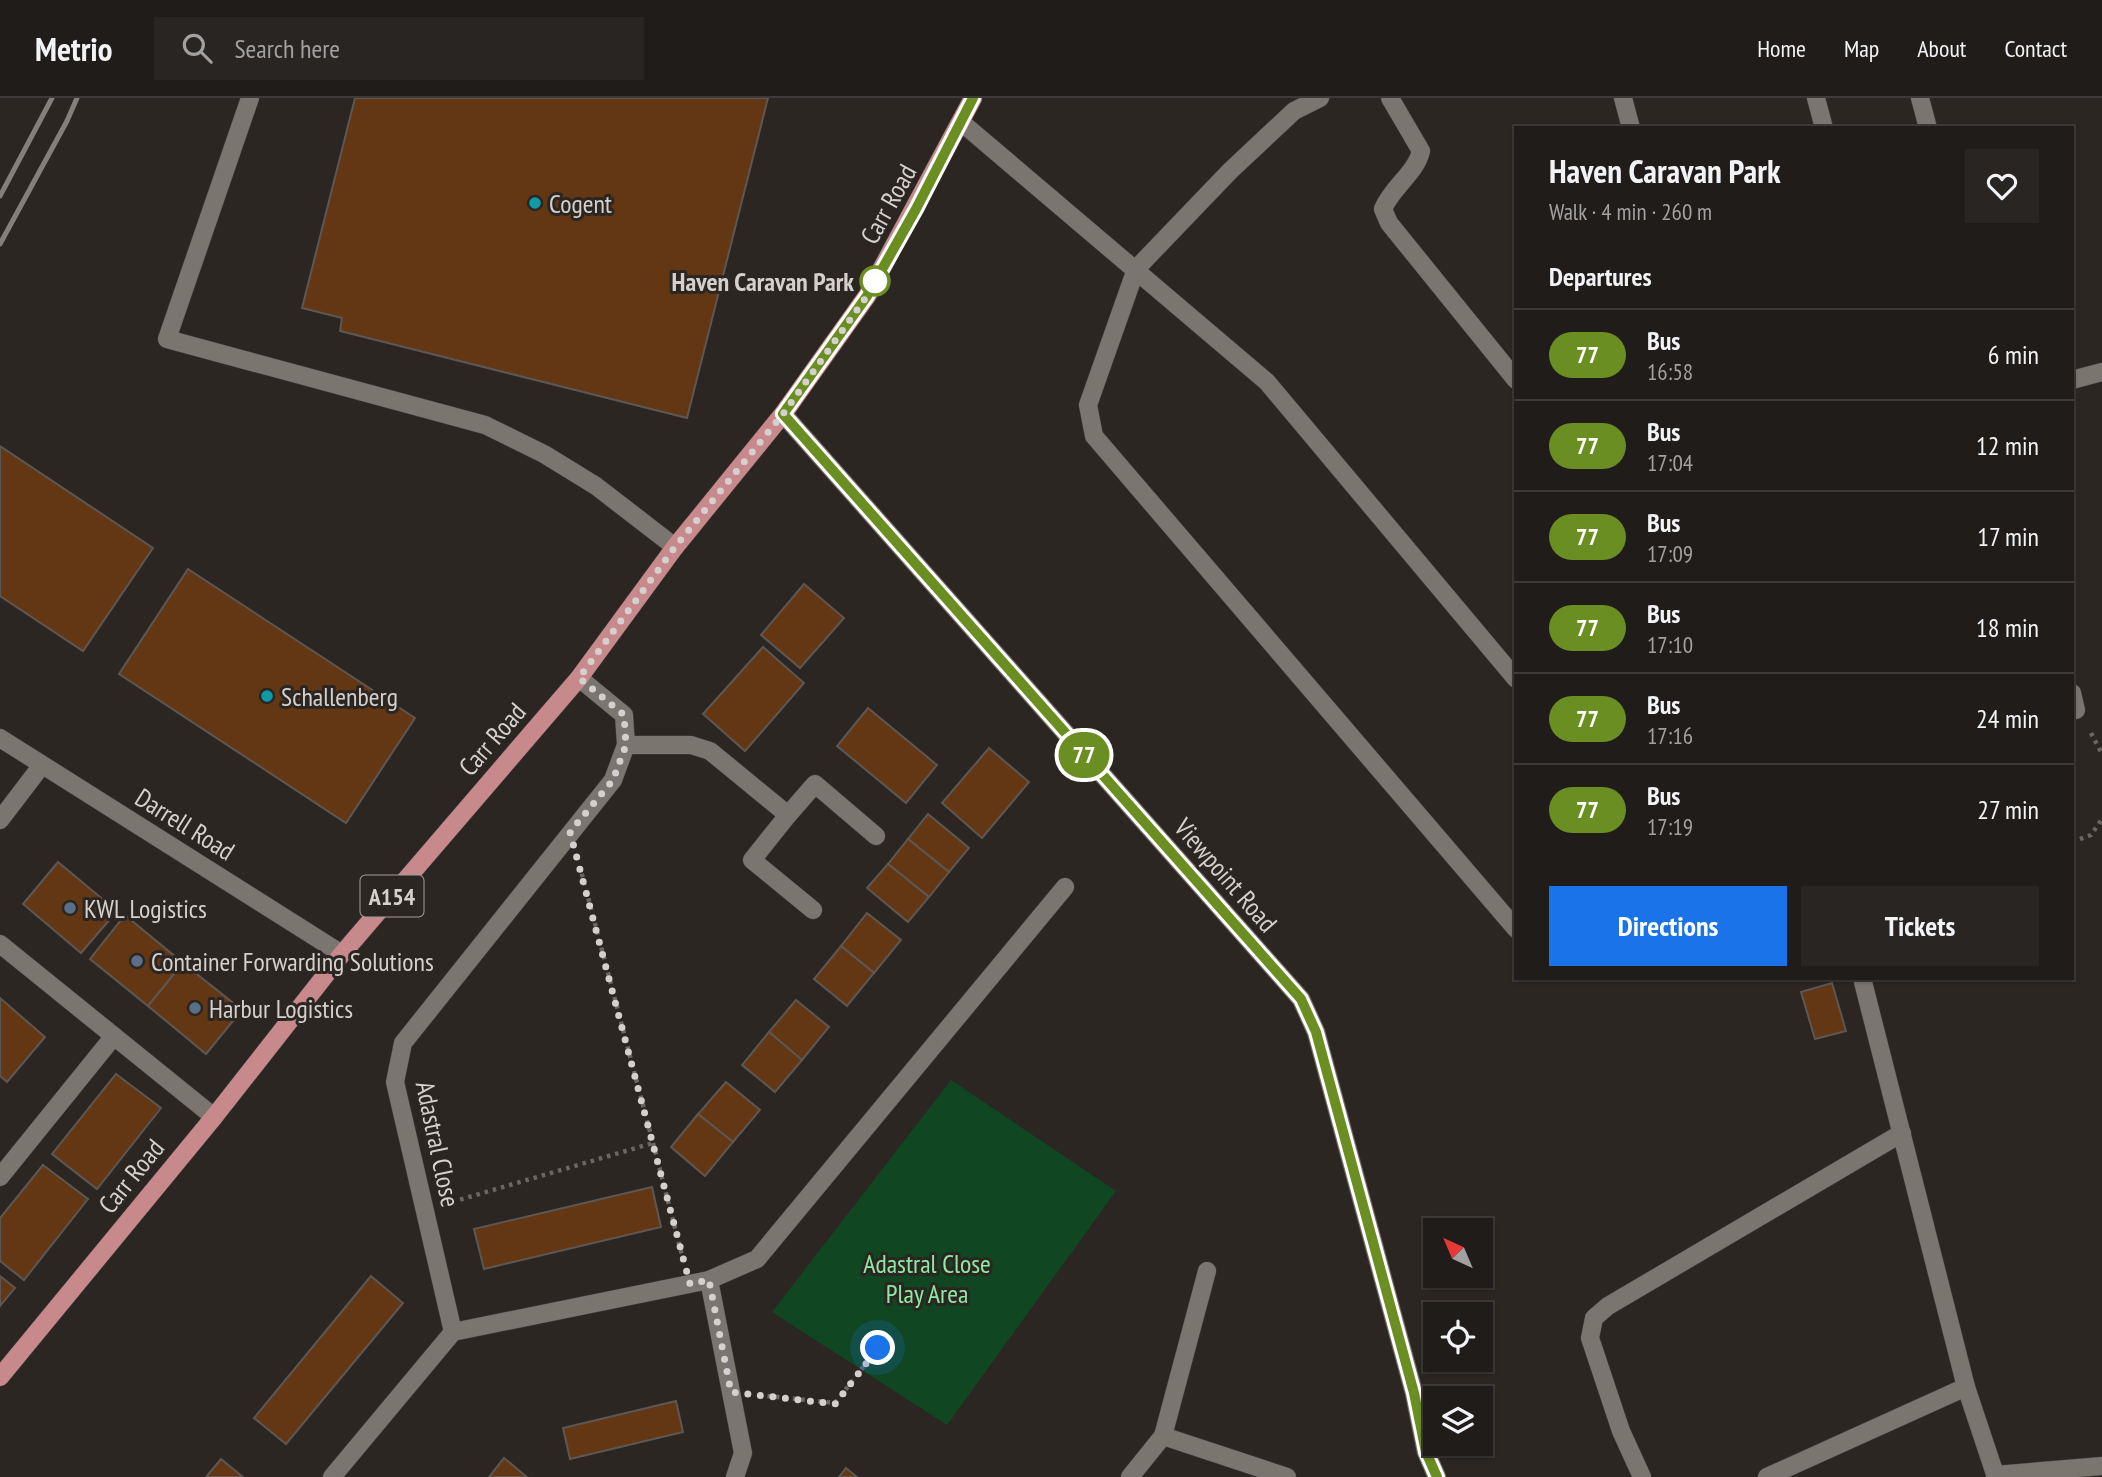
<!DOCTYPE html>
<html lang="en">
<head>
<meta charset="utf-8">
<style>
  :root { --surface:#201c1a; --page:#282523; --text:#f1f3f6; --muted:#a2a1a2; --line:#3d3a39; --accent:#1a73e8 }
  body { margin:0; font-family:"PT Sans Narrow",sans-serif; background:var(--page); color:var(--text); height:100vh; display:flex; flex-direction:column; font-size:26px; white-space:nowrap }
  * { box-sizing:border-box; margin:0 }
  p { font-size:23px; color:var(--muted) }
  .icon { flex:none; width:38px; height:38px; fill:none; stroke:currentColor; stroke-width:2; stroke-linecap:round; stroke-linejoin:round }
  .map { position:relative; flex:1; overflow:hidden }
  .side { position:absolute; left:1514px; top:28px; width:560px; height:854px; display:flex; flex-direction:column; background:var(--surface); border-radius:0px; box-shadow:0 2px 5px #0004,0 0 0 2px var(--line) }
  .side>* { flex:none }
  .badge { padding:0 14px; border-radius:23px; font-size:24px; line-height:46px }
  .needle { width:46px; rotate:316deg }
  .tools { position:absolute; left:1423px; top:1120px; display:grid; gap:14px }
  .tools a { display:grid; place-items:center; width:70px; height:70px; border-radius:0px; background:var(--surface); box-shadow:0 2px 5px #0004,0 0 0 2px var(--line); font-size:35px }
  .you { position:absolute; width:35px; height:35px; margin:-18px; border:5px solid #fff; border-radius:50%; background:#1a73e8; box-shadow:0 0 0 10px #1a73e833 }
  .map>.badge { position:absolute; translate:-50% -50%; box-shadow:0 0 0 4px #fff }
  h2 { padding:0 35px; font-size:26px; line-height:63px }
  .round { display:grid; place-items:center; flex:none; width:74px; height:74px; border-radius:0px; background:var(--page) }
  .summary { display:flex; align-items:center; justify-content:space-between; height:119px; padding:0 35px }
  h1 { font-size:33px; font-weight:700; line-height:52px }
  .button { display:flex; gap:14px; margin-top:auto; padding:14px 35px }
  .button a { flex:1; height:80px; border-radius:0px; background:var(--accent); color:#fff; font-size:28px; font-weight:700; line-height:80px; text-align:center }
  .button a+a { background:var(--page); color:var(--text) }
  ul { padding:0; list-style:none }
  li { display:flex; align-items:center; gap:21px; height:91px; padding:0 35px; border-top:2px solid var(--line) }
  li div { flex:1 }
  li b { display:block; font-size:26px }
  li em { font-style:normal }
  li .badge { min-width:77px; font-weight:700; text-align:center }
  header { display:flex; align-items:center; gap:42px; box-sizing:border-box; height:98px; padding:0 35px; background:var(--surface); border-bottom:2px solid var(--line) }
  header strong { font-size:33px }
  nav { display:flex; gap:38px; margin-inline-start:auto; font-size:24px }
  .search { width:490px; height:63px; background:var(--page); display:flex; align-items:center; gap:18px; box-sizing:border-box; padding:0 24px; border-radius:0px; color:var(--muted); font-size:26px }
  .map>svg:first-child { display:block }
  .green { fill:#104621 }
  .building { fill:#643714; stroke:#5d5753; stroke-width:2 }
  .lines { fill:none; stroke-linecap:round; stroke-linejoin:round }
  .lane-casing { stroke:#45413e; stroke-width:19 }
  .street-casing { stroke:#45413e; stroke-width:19 }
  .primary-casing { stroke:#45413e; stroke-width:19 }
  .path { stroke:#6a6663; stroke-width:4.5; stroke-dasharray:3.5 5; stroke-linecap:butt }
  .lane { stroke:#7b7570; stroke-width:18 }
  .street { stroke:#7b7570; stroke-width:18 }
  .primary { stroke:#c8898d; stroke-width:18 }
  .rail { stroke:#837f7c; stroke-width:5 }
  .line-casing { stroke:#fff; stroke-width:16 }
  .line { stroke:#6b8e23; stroke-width:10 }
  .walk { stroke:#d4d0ce; stroke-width:7; stroke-dasharray:0 12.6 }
  .culture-dot { fill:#0f9aa8; stroke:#2b2622; stroke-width:2.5 }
  .stop-dot { fill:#fff; stroke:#6b8e23; stroke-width:3.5 }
  .service-dot { fill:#5c6f8a; stroke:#2b2622; stroke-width:2.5 }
  .labels { text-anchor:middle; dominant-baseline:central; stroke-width:6; stroke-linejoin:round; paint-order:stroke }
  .shield { fill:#2b2622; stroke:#a19d9a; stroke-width:2 }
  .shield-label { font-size:24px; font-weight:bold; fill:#d4d0ce }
  .poi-label { font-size:26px; fill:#d4d0ce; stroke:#2b2622; text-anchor:start }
  .street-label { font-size:26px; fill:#d4d0ce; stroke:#2b2622 }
  .stop-label { font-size:26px; font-weight:bold; fill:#d4d0ce; stroke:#2b2622; text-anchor:end }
  .park-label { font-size:26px; fill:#8fe8a2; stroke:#2b2622 }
</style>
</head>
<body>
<header>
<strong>Metrio</strong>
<div class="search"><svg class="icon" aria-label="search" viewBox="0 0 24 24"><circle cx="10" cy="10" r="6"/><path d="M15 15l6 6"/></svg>Search here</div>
<nav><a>Home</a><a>Map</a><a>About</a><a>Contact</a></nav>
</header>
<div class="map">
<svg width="2102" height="1379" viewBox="0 0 2102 1379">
  <rect width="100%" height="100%" fill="#2b2622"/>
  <path class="green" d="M951,982L1116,1093L947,1327L772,1214Z"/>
  <g class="building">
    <path d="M355,0H768L687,320L340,233L342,220L302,210Z"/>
    <path d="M0,348L153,450L83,553L0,498Z"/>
    <path d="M188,471L415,620L346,725L119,576Z"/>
    <path d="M804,486L844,520L800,570L761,537Z"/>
    <path d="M763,549L804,585L745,653L703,616Z"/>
    <path d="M868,610L937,667L906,705L837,648Z"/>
    <path d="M989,650L1029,684L982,740L942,705Z"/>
    <path d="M928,716L969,750L949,774L908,741Z"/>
    <path d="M908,741L949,774L929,799L888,766Z"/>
    <path d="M58,764L117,813L81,855L23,806Z"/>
    <path d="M888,766L929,799L908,824L867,790Z"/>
    <path d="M867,815L901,842L874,875L841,848Z"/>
    <path d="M125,817L183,865L148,908L90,861Z"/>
    <path d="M841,848L874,875L847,908L814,881Z"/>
    <path d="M183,865L242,912L206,956L148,908Z"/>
    <path d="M1832,885L1846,933L1815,941L1801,894Z"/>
    <path d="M0,900L45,939L7,984L0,978Z"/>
    <path d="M796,902L829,929L802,962L769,934Z"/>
    <path d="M769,934L802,962L775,994L742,967Z"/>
    <path d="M116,976L161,1010L97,1091L52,1056Z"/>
    <path d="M726,984L760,1012L733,1044L698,1016Z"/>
    <path d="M698,1016L733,1044L705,1078L671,1049Z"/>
    <path d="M43,1067L88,1101L24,1182L0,1163V1120Z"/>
    <path d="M652,1089L661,1129L484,1171L474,1131Z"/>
    <path d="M0,1178L15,1190L0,1208Z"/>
    <path d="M371,1178L403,1205L286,1346L254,1320Z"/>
    <path d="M676,1303L683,1334L570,1361L563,1330Z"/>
    <path d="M504,1360L527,1379H489Z"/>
    <path d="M221,1361L243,1379H206Z"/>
    <path d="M846,1370L857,1379H839Z"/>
  </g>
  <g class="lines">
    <g class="lane-casing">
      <g id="lane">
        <path d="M250,0L167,241L485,327L544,356L596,388L675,449"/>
        <path d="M1320,0L1294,13L1230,73L1136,171L1088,307L1094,338L1516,831"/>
        <path d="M1390,0L1421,53C1416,75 1392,89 1383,111L1389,125L1516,282"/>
        <path d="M1623,0L1631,30"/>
        <path d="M1816,0L1824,30"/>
        <path d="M1920,0L1928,30"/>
        <path d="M961,24L1267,284L1516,581"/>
        <path d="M2072,282L2102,274"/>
        <path d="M2072,595L2076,612"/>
        <path d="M0,846L214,1019"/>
        <path d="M1862,880L1966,1289L1996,1379"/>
        <path d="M0,1079L114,938"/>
        <path d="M1207,1173L1163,1338L1287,1379"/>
        <path d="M1995,1377L2102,1368"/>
        <path d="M1130,1379L1163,1338"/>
        <path d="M1642,1379L1621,1333L1590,1240L1594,1220L1608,1208L1902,1035"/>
        <path d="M1767,1379L1966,1289"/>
      </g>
    </g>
    <g class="street-casing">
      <g id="street">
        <path d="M783,316L1301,901L1316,934L1414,1295L1426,1354L1437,1379"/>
        <path d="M0,640L342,856"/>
        <path d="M626,647H691L710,653L788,717L815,686L876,738"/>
        <path d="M788,717L752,762L813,812"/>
        <path d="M0,722L42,667"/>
        <path d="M709,1182L757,1161L1065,789"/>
        <path d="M453,1234L395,984L403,945L613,682L626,647L624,617L579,580"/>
        <path d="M332,1379L453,1234L709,1182L743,1355L735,1379"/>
      </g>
    </g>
    <g class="primary-casing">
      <path id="primary" d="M0,1279L214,1019L342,856L579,580L675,449L783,316L867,198L973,0"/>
    </g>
    <g class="path">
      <path d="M2091,635L2102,656"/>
      <path d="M2072,744L2091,737L2102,721"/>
      <path d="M653,1045L683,1161"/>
      <path d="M452,1104L653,1045L580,769"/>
      <path d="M759,1297L835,1305L878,1250"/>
    </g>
    <use href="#lane" class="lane"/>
    <use href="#street" class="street"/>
    <use href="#primary" class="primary"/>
    <g class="rail">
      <path d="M0,98L52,0"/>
      <path d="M0,146L67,23L77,0"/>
    </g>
  </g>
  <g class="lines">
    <g class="line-casing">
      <path id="line" d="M973,0L916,111L867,198L783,316L1301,901L1316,934L1414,1295L1426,1354L1437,1379"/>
    </g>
    <use href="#line" class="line"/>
    <path class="walk" d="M875,183L879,176L867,198L783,316L675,449L579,580L624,617L626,647L613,682L570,734L690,1186L709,1182L731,1294L835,1306L878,1250"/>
  </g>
  <g class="culture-dot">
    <circle cx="535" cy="105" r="7"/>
    <circle cx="267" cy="598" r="7"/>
  </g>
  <circle class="stop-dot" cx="875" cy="183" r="14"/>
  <g class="service-dot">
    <circle cx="70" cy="810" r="7"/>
    <circle cx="137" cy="863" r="7"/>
    <circle cx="195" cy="910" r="7"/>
  </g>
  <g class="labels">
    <rect class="shield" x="360.5" y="777.5" width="63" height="41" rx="5"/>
    <g class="shield-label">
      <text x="392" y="798">A154</text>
    </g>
    <g class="poi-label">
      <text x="549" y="105">Cogent</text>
      <text x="281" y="598">Schallenberg</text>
      <text x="84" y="810">KWL Logistics</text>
      <text x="151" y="863">Container Forwarding Solutions</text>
      <text x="209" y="910">Harbur Logistics</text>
    </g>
    <g class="street-label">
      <text transform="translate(888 106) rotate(-61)">Carr Road</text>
      <text transform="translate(492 641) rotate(-49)">Carr Road</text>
      <text transform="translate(185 726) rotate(32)">Darrell Road</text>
      <text transform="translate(1226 777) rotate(49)">Viewpoint Road</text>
      <text transform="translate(438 1046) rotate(78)">Adastral Close</text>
      <text transform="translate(131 1078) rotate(-51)">Carr Road</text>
    </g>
    <g class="stop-label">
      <text x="854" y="183">Haven Caravan Park</text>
    </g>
    <g class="park-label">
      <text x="927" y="1165">Adastral Close<tspan x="927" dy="30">Play Area</tspan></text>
    </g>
  </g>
</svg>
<div class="tools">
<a><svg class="needle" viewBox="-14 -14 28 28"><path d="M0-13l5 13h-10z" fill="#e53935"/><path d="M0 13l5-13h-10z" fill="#a2a1a2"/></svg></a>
<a><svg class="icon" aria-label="locate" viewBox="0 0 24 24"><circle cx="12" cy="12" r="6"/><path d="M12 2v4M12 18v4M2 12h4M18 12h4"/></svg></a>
<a><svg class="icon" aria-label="layers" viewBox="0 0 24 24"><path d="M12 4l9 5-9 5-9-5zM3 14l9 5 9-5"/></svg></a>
</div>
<div class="you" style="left:878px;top:1250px"></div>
<b class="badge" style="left:1084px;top:657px;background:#6b8e23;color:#fff">77</b>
<section class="side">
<div class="summary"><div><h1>Haven Caravan Park</h1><p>Walk · 4 min · 260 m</p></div><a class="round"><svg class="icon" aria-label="heart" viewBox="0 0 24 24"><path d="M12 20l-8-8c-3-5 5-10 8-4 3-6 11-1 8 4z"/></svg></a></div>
<h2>Departures</h2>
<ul>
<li><span class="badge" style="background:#6b8e23;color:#fff">77</span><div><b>Bus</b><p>16:58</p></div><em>6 min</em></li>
<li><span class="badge" style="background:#6b8e23;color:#fff">77</span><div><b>Bus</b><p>17:04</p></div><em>12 min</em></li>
<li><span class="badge" style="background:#6b8e23;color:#fff">77</span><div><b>Bus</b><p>17:09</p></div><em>17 min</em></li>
<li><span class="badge" style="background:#6b8e23;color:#fff">77</span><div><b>Bus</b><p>17:10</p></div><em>18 min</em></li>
<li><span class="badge" style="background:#6b8e23;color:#fff">77</span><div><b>Bus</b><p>17:16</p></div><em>24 min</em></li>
<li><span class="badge" style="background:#6b8e23;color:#fff">77</span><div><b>Bus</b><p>17:19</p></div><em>27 min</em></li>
</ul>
<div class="button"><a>Directions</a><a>Tickets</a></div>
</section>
</div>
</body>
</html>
